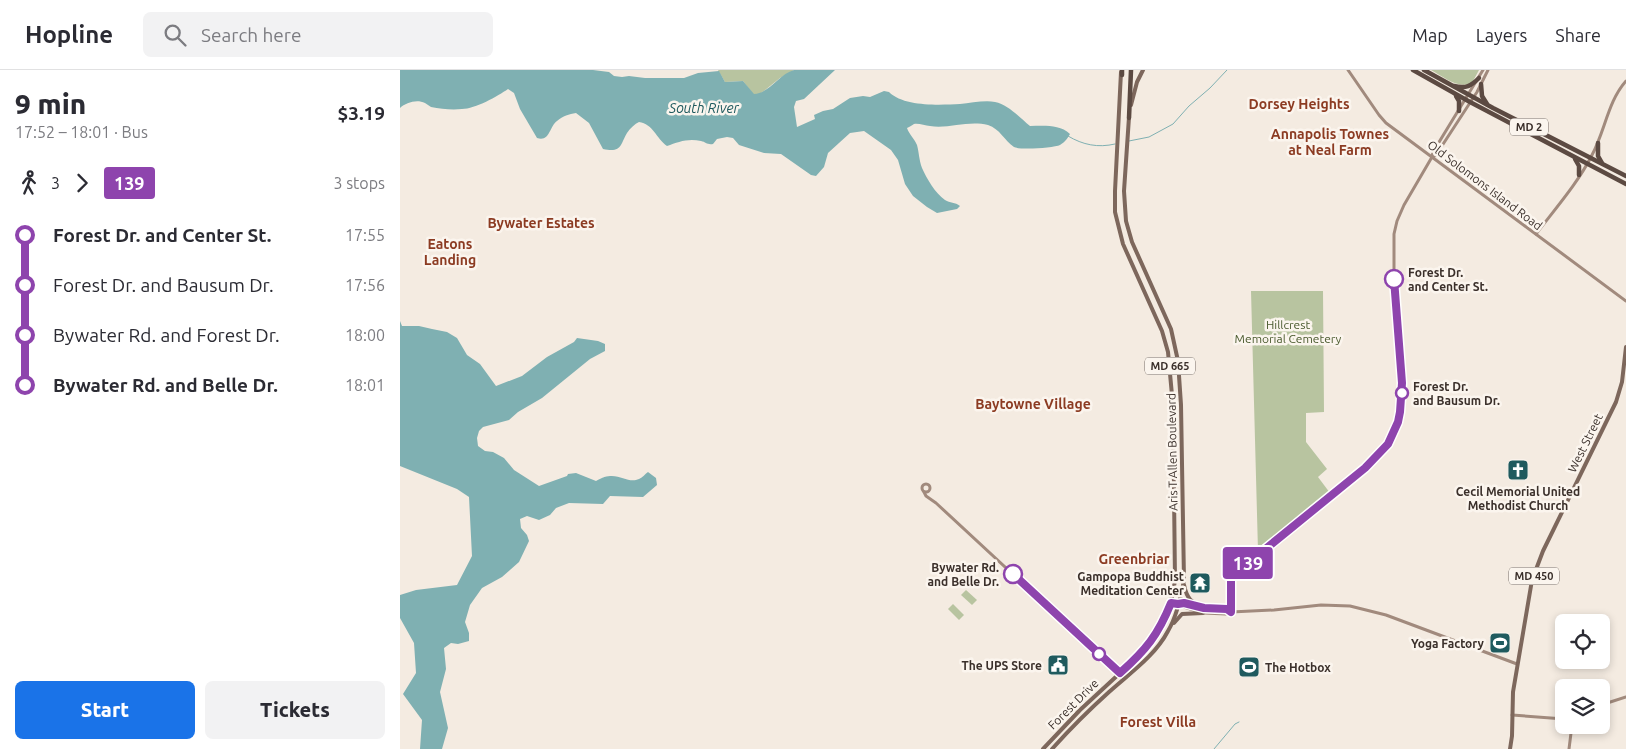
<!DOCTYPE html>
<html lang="en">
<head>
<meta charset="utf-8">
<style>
  :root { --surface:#fff; --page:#f2f2f3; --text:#2b2b33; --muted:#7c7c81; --line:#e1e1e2; --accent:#1a73e8 }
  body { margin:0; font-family:Ubuntu,sans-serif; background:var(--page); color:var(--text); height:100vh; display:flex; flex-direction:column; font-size:19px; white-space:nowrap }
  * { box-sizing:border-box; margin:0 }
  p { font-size:16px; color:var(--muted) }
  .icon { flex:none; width:28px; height:28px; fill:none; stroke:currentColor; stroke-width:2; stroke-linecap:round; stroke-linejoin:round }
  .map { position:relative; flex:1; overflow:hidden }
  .details { display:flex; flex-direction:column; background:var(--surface); width:400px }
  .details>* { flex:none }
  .badge { padding:0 10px; border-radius:4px; font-size:18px; line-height:32px }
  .buttons { position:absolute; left:1155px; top:544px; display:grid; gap:10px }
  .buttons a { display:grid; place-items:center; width:55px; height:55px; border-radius:8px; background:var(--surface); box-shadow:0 2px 8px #0003; font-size:25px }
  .map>.badge { position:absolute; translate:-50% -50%; box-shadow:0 0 0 2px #fff }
  .legs { display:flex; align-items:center; gap:8px; height:55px; padding:0 15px; font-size:16px }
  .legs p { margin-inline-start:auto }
  .overview { display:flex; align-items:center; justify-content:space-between; height:85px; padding:0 15px }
  h1 { font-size:28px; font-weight:800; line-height:38px }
  .primary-button { display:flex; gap:10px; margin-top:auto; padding:10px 15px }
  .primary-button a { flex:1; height:58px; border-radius:8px; background:var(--accent); color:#fff; font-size:20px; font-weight:800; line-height:58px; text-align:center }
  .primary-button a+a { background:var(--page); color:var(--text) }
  ul { padding:0 15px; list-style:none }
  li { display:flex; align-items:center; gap:18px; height:50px; font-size:19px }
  li i { display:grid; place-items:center; width:8px; height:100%; margin:0 6px; background:currentColor }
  li i::after { content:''; width:12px; height:12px; margin:-6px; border:4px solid; border-radius:50%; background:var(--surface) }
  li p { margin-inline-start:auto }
  li:first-child i { background:linear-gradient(#0000 50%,currentColor 0) }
  li:last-child i { background:linear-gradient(currentColor 50%,#0000 0) }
  header { display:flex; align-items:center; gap:30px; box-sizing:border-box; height:70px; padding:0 25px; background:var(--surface); border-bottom:1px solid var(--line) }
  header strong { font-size:24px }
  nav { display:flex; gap:28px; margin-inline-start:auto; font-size:18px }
  .search { width:350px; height:45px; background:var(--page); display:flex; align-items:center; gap:12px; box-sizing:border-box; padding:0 18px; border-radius:8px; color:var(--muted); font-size:19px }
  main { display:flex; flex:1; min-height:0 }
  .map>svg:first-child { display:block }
  .green { fill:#b8c4a0 }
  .water { fill:#7fb0b2 }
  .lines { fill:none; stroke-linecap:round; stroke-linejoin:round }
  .stream { stroke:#7fb0b2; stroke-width:1 }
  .secondary { stroke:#a18a7d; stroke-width:3 }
  .primary { stroke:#7d675c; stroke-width:4 }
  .highway { stroke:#5c4a42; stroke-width:4.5 }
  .line-1-casing { stroke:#fff; stroke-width:11 }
  .line-1 { stroke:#8e44ad; stroke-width:8 }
  .stop-1-dot { fill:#fff; stroke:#8e44ad; stroke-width:2.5 }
  .labels { text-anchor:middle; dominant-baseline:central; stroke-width:5; stroke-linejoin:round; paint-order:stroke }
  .shield { fill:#fbf5ee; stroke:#756b66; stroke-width:1 }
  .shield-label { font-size:11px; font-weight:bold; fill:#3b302b }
  .street-label { font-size:12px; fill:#3b302b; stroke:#fbf5ee }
  .stop-label { font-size:12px; font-weight:bold; fill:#3b302b; stroke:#fbf5ee; text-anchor:start }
  .park-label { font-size:12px; fill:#4a5a2e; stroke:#fbf5ee }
  .poi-label { font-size:12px; font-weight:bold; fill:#3b302b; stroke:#fbf5ee; text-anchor:end }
  .neighbourhood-label { font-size:14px; font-weight:bold; fill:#8c3b22; stroke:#fbf5ee }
  .water-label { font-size:14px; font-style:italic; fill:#1f5a5e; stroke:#fbf5ee }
</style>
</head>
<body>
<header>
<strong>Hopline</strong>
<div class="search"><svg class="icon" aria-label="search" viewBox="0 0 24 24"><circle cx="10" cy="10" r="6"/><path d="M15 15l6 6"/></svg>Search here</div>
<nav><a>Map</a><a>Layers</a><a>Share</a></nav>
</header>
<main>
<section class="details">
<div class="overview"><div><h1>9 min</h1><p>17:52 – 18:01 · Bus</p></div><b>$3.19</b></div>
<div class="legs"><svg class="icon" aria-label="walk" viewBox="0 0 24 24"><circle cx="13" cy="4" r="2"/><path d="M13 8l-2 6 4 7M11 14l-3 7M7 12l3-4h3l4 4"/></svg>3<svg class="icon" aria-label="forward" viewBox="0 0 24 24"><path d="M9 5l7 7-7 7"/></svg><b class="badge" style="background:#8e44ad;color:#fff">139</b><p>3 stops</p></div>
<ul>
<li><i style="color:#8e44ad"></i><b>Forest Dr. and Center St.</b><p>17:55</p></li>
<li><i style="color:#8e44ad"></i><span>Forest Dr. and Bausum Dr.</span><p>17:56</p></li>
<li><i style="color:#8e44ad"></i><span>Bywater Rd. and Forest Dr.</span><p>18:00</p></li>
<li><i style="color:#8e44ad"></i><b>Bywater Rd. and Belle Dr.</b><p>18:01</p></li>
</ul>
<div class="primary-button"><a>Start</a><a>Tickets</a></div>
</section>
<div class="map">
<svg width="1226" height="679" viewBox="0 0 1226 679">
  <rect width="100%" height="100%" fill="#f4ebe1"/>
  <g class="green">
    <path d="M318,0H394L380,8L360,24H353L343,11L325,12Z"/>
    <path d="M1031,0H1079L1072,13C1057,19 1044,7 1031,0Z"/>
    <path d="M851,221H923L924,342L906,343V372L927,399L918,407L930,423L858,481Z"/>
    <path d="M566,520L577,530L572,535L561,525Z"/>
    <path d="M553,534L564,545L559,550L548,539Z"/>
  </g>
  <g class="water">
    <path d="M0,0H193L209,2L214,6L222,7L229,6L245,8H284L298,3L319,1L325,12L343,11L354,24C370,23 379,4 394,0C405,0 423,0 435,0L404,29L396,31L394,37L397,57L415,49L414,45L423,41L433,39L450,28L463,26L470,27L484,21L489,22C504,37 540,35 560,34C571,33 585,30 595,32C609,35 620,48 630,56C644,56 659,54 670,64C667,69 665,72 660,75C654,78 620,80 614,77C604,70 600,59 588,55C568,50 549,59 530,56C525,56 519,53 514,54C512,55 510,57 507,58C509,64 514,68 517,75C519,82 519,90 522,98C527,109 535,123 545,130C550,133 555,132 560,136L557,139L537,143L527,137L513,126L505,114L498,90L491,80L464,61L450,63L428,83L424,97L416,106L411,105L381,84L364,83L339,75L333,68L327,67L317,69L313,74C307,75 306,72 301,71C288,68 278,72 267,76C256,68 253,54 239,52C235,54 230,58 227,63C220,75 222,83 203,79L189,53L176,43C169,44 163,46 157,51C149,57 150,72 137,68L120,39L114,23L108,19C98,26 75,39 62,39C52,40 41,39 31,37C29,36 27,34 25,33C16,29 6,33 0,38Z"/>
    <path d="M0,251L2,256H19L32,259L47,262L57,268L67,285L80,294L96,316L122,306L147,287L174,272L177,268L198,271L205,274V281L190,289L142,328L118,342L109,350L83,357L79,361L77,368L78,376L85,381L93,382L104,388L114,400L139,416L167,406L168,404L176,403L196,411C217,398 226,415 239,409C242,408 245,404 248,402L256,408L257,415L243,427L210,426L203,434L169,433L156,438L150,445L139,450L127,446L120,449L121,458L127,465L129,471L119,492L102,507L82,518L70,535L65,552L69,563V571L58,574L51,573L44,578L46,599L40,622L48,658L42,679H20L22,650L3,624L16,603L14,573L0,548V525L16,520L57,515L72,486L69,427L57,419L0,396Z"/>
  </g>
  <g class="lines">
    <g class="stream">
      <path d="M668,66C683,75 698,78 715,74"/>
      <path d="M729,71L749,67L773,54L789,36L810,18L827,0"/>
      <path d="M814,679L835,654L839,652"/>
    </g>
    <g class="secondary">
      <path d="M948,0L979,45L986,53L1226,231"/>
      <path d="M1033,87L1036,85L1077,22L1088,0"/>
      <path d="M1136,164C1155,139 1178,113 1192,85C1205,61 1208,31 1226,11"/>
      <circle cx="526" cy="418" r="4"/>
      <path d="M524,422L526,426L536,433L725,608"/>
      <path d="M771,533L803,543L826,544L831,542L874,540L921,535L950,536L986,545L1117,594"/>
      <path d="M779,534L783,533L804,538L827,539L830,541"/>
      <path d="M831,542V507L965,398L988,374L998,352L1002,328L1001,313L994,203V164L997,151L1004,135L1032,87L1033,82L1083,0"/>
      <path d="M1201,635L1226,627"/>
      <path d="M1112,645L1164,649"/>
      <path d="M1169,679L1172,655"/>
    </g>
    <g class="primary">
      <path d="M731,35L737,12L743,0"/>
      <path d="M784,515C787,529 791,532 804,538"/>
      <path d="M774,553L782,544L803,543"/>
      <path d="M643,679L680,640L745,580C762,559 772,536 775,510L773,336L768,282L762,261L723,174L715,142V121L721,2"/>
      <path d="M652,679C670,659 689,640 709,622C730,603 755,586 768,561C777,546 781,527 784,510L781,335L778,291L771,259L732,172L726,151L724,121L729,47"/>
      <path d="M1110,679L1112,666L1113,622L1132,510L1143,481L1216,332L1222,312L1226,277"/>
    </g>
    <g class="highway">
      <path d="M1013,0L1070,32L1226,114"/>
      <path d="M1024,0L1093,38L1226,106"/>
      <path d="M722,5V0"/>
      <path d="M1081,14L1082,26L1087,34"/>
      <path d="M1054,16C1066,19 1071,16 1079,8"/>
      <path d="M1056,26L1059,31V41"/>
      <path d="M729,48L731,0"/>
      <path d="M1198,73V86L1202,93"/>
      <path d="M1175,89L1179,96V105"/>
    </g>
  </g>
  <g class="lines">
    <g class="line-1-casing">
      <path id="line-1" d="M613,504L720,603C746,580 758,565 771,533L778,534L784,533L804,538L827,539L831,542V507L965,398L988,374L998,352L1000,342L1002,313L994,209"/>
    </g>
    <use href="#line-1" class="line-1"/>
  </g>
  <defs>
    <g id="church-square" transform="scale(1.125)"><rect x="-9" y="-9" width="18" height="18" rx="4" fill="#1f5a5e" stroke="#fbf5ee"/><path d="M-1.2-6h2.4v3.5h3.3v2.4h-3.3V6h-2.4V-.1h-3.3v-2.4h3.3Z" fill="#fff"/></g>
    <g id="temple-square" transform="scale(1.125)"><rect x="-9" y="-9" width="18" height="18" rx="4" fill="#1f5a5e" stroke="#fbf5ee"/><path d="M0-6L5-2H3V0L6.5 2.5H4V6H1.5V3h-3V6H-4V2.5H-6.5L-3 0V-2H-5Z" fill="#fff"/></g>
    <g id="stadium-square" transform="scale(1.125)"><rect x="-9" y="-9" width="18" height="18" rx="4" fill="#1f5a5e" stroke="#fbf5ee"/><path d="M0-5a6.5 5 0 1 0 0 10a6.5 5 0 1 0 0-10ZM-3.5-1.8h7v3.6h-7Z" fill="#fff"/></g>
    <g id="civic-square" transform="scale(1.125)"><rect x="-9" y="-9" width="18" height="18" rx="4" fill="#1f5a5e" stroke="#fbf5ee"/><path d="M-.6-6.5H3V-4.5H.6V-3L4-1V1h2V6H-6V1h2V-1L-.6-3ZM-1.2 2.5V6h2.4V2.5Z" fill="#fff"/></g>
  </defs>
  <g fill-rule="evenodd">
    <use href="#church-square" x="1118" y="400"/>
    <use href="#temple-square" x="800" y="513"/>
    <use href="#stadium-square" x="1100" y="573"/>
    <use href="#civic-square" x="658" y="595"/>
    <use href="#stadium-square" x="849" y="597"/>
  </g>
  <g class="stop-1-dot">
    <circle cx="994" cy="209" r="9"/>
    <circle cx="1002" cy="323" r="6"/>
    <circle cx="613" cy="504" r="9"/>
    <circle cx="699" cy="584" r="6"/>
  </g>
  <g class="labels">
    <g class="shield">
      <rect x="1110" y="48.5" width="38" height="17" rx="4"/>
      <rect x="745" y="287.5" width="50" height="17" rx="4"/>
      <rect x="1109" y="497.5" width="50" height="17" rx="4"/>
    </g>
    <g class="shield-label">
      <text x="1129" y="57">MD 2</text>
      <text x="770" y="296">MD 665</text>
      <text x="1134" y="506">MD 450</text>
    </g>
    <g class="street-label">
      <text transform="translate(1085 115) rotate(37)">Old Solomons Island Road</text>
      <text transform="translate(1185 373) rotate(-64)">West Street</text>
      <text transform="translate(772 382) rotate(-91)">Aris T Allen Boulevard</text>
      <text transform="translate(673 634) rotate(-45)">Forest Drive</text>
    </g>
    <g class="stop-label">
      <text x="1008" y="202">Forest Dr.<tspan x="1008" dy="14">and Center St.</tspan></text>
      <text x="1013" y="316">Forest Dr.<tspan x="1013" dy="14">and Bausum Dr.</tspan></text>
      <text x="599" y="497" text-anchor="end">Bywater Rd.<tspan x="599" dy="14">and Belle Dr.</tspan></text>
    </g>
    <g class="park-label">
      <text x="888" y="254">Hillcrest<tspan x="888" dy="14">Memorial Cemetery</tspan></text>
    </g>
    <g class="poi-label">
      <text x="1118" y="421" text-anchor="middle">Cecil Memorial United<tspan x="1118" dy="14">Methodist Church</tspan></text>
      <text x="784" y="506">Gampopa Buddhist<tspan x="784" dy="14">Meditation Center</tspan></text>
      <text x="1084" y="573">Yoga Factory</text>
      <text x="642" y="595">The UPS Store</text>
      <text x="865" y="597" text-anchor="start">The Hotbox</text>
    </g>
    <g class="neighbourhood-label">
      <text x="899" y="34">Dorsey Heights</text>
      <text x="930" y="64">Annapolis Townes<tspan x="930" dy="16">at Neal Farm</tspan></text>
      <text x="141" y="153">Bywater Estates</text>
      <text x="50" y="174">Eatons<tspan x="50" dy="16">Landing</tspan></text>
      <text x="633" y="334">Baytowne Village</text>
      <text x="734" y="489">Greenbriar</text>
      <text x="758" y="652">Forest Villa</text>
    </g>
    <g class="water-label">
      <text x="304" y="38">South River</text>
    </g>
  </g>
</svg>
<div class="buttons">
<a><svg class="icon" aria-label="locate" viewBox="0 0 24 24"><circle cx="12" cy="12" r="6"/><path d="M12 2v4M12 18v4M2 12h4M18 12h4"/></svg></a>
<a><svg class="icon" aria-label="layers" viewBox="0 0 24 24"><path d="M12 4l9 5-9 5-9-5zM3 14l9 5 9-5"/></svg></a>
</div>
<b class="badge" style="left:848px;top:493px;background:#8e44ad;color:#fff">139</b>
</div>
</main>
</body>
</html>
